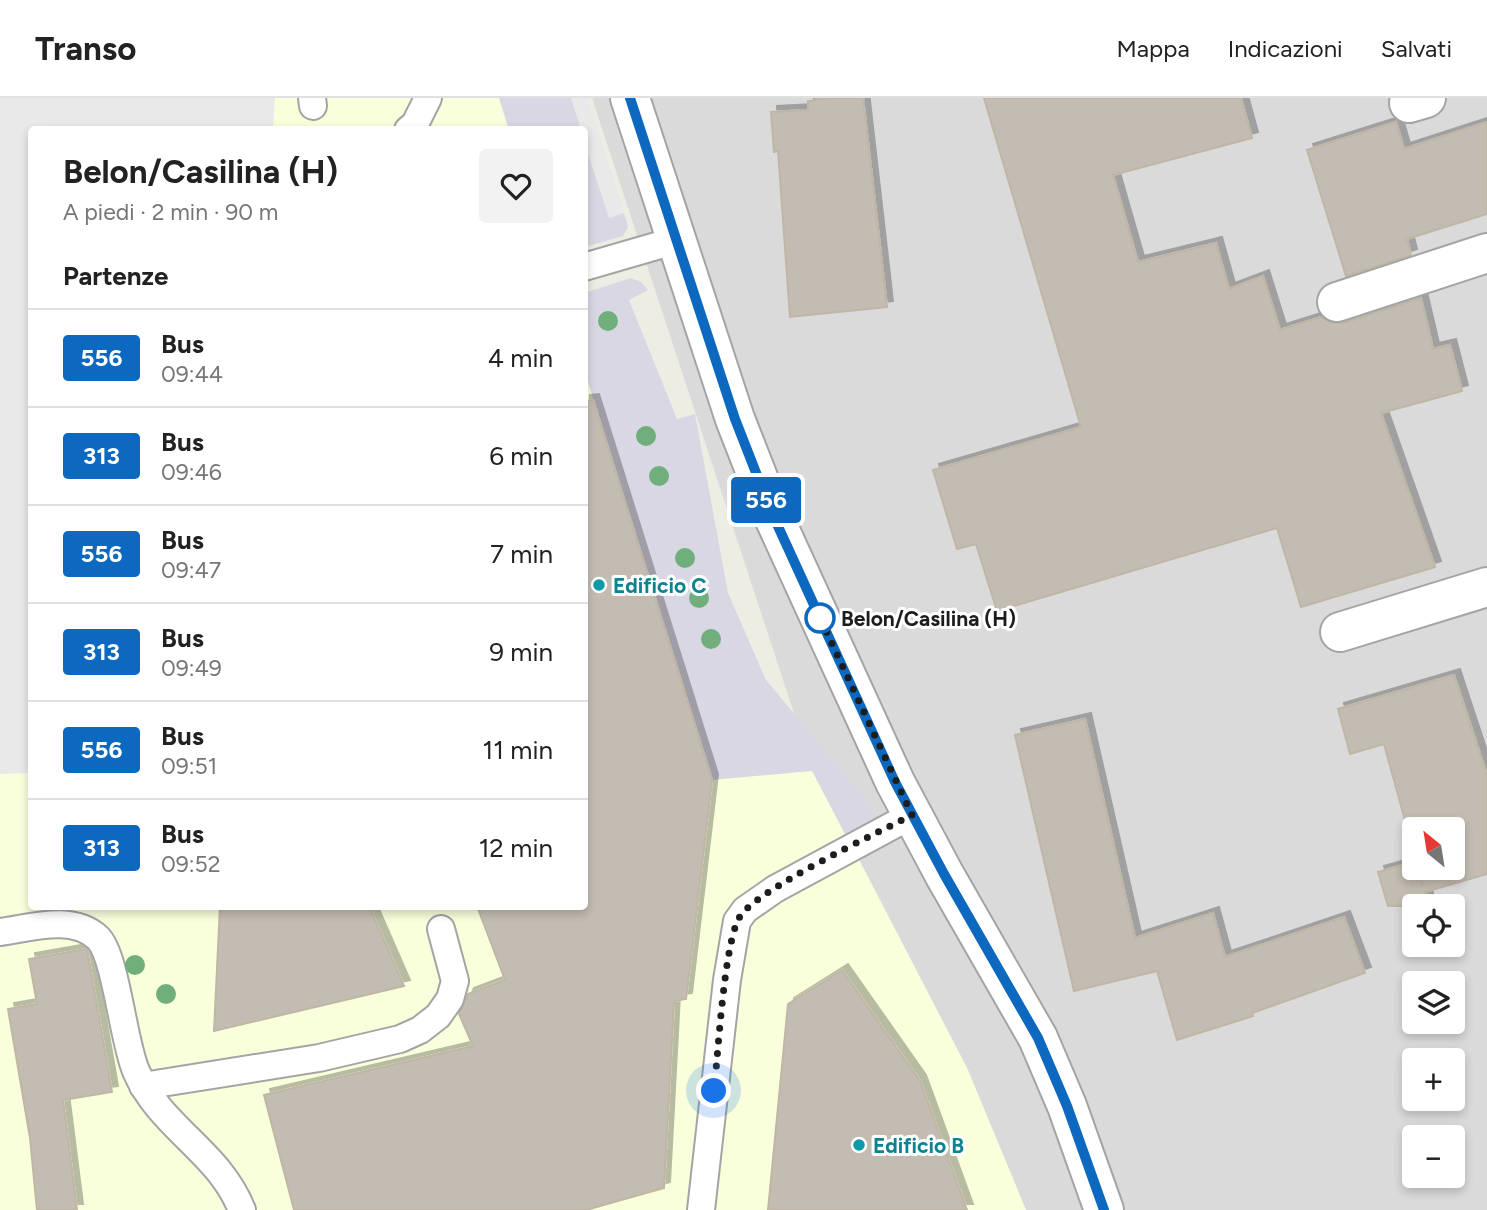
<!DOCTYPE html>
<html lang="it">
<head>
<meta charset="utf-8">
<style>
  :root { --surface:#fff; --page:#f2f2f2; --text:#222; --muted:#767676; --line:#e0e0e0 }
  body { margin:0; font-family:Figtree,sans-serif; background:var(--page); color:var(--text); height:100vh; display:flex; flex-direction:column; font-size:26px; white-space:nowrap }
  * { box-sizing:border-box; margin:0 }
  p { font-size:23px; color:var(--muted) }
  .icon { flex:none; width:38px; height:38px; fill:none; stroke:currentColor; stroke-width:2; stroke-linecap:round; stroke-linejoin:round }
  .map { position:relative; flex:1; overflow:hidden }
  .panel { position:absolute; left:28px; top:28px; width:560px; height:784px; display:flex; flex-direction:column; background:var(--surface); border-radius:7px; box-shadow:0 4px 10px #0003 }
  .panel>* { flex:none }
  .badge { padding:0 14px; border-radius:5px; font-size:24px; line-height:46px }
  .needle { width:46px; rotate:330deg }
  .tools { position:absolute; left:1402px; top:719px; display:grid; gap:14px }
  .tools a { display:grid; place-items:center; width:63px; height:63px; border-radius:7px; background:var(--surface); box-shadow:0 4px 10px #0003; font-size:35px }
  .you { position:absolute; width:35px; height:35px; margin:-18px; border:5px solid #fff; border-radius:50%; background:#1a73e8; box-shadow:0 0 0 10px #1a73e833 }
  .map>.badge { position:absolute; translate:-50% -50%; box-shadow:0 0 0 4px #fff }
  h2 { padding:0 35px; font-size:26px; line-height:63px }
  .round { display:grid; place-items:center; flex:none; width:74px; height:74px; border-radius:7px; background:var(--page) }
  .overview { display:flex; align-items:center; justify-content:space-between; height:119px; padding:0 35px }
  h1 { font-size:33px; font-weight:700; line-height:52px }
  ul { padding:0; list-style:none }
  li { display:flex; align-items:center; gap:21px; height:98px; padding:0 35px; border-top:2px solid var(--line) }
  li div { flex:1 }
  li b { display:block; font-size:26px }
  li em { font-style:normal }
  li .badge { min-width:77px; font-weight:700; text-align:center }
  header { display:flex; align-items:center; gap:42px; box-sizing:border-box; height:98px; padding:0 35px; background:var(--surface); border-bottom:2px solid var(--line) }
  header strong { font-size:33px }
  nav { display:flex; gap:38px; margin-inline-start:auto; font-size:24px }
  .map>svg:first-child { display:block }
  .residential { fill:#dbdada; fill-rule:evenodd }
  .education { fill:#f9ffdb }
  .parking { fill:#e9e9e9 }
  .plaza { fill:#d9d7e4 }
  .building { fill:#c3bcb2; stroke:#c0b6a5; stroke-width:2; filter:url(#shadow) }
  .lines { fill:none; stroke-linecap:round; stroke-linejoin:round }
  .lane-casing { stroke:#a4a4a4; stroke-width:30 }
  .street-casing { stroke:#a4a4a4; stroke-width:42 }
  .lane { stroke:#fff; stroke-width:26 }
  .street { stroke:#fff; stroke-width:38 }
  .tree { fill:#70af7c }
  .line-casing { stroke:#fff; stroke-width:16 }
  .line { stroke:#0c69bf; stroke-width:10 }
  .walk { stroke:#1d1d1d; stroke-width:7; stroke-dasharray:0 12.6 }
  .culture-dot { fill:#0f9aa8; stroke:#fff; stroke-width:2.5 }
  .stop-dot { fill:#fff; stroke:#0c69bf; stroke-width:3.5 }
  .labels { text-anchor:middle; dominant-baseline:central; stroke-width:6; stroke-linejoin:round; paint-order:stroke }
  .culture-label { font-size:21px; font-weight:bold; fill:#0d838f; stroke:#fff; text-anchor:start }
  .stop-label { font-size:21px; font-weight:bold; fill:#1d1d1d; stroke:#fff; text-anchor:start }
</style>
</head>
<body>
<header>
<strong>Transo</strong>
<nav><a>Mappa</a><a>Indicazioni</a><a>Salvati</a></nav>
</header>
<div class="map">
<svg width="1487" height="1112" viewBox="0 0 1487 1112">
  <defs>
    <filter id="shadow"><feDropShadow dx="6" dy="-6" stdDeviation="0" flood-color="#0004"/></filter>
  </defs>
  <rect width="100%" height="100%" fill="#eeede3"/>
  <path class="residential" d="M592,0H1487V1112H1026L967,970L813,673ZM1414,732H1452V770H1414ZM1414,808H1452V847H1414ZM1414,886H1452V924H1414ZM1414,962H1452V1001H1414ZM1414,1040H1452V1078H1414Z"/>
  <path class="education" d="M0,0H499L508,31L32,32V808H584L585,274L813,673L967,970L1026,1112H0Z"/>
  <g class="parking">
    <path d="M0,0H275L273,31L32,32L31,675L0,676Z"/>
    <path d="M571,0H588L624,115L609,120L585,43L584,32L581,31Z"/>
  </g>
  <g class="plaza">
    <path d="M499,0H571L581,31H509Z"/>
    <path d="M584,43L609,120L624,115L628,129L623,138L585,149Z"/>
    <path d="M631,180L641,184L648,192L629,202L677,321L695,316L728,495L766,582L873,710L870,725L846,738L812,673L712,682L585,274L584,195Z"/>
  </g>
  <g class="building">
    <path d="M828,0H863L887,209L790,219L778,53L774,54L771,14L808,12V3Z"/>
    <path d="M984,0H1241L1252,40L1113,77L1138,164L1216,145L1229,191L1263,178L1280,232L1321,219L1332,225H1344L1421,200L1433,251L1450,247L1462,293L1381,315L1435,469L1301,509L1277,430L997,513L976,446L957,451L933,372L1081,329Z"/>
    <path d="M1396,24L1404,51L1487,24V116L1407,141L1411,157L1346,178L1307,52Z"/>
    <path d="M593,302L712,682L686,901L674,903L664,1090L586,1112H294L264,997L473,948L459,916L468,896L505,882L477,808H584V303Z"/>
    <path d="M1454,577L1487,677V776L1425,794L1429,808H1388L1378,774L1414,764L1423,788L1418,770H1452V732H1414V755L1384,646L1350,656L1338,611Z"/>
    <path d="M1085,621L1135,840L1213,815L1225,859L1344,819L1365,875L1252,915L1253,918L1177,942L1157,873L1074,893L1015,637Z"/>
    <path d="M220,808H369L404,888L214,933Z"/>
    <path d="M87,851L112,994L63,1002L77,1112H37L30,1040L8,911L37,906L29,861Z"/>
    <path d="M842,872L920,983L967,1112H768L788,906Z"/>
  </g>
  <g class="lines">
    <g class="lane-casing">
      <g id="lane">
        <path d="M312,0L313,8"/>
        <path d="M408,32L415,26L428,0"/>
        <path d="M584,169L677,142"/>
        <path d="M0,834C31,830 72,816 98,840C116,858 123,943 136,973C161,1031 218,1052 242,1112"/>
        <path d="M143,988L319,960L400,941L420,932L438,918L450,901L455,883L441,831"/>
        <path d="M701,1112L727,882L737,823L745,812L775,791L912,717"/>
      </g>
    </g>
    <g class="street-casing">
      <g id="street">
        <path d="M630,0L735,321L771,413L895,684L944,776L1038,940L1067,1008L1104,1112"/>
        <path d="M1409,5L1426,0"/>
        <path d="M1337,204L1487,155"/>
        <path d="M1340,534L1487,489"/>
      </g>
    </g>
    <use href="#lane" class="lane"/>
    <use href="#street" class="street"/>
  </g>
  <g class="tree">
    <circle cx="608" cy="223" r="10"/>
    <circle cx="646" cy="338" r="10"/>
    <circle cx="659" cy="378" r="10"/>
    <circle cx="685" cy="460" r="10"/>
    <circle cx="699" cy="500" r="10"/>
    <circle cx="711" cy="541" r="10"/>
    <circle cx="135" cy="867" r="10"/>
    <circle cx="166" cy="896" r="10"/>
  </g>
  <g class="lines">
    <g class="line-casing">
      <path id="line" d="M630,0L735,321L771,413L895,684L944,776L1038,940L1067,1008L1104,1112"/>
    </g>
    <use href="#line" class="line"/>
    <path class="walk" d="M714,993C718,957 724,847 739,820C756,791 878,735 912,717L820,520"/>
  </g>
  <g class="culture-dot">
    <circle cx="599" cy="487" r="7"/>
    <circle cx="859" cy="1047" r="7"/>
  </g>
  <circle class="stop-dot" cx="820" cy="520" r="14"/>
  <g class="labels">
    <g class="culture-label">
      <text x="613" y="487">Edificio C</text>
      <text x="873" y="1047">Edificio B</text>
    </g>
    <g class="stop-label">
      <text x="841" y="520">Belon/Casilina (H)</text>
    </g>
  </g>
</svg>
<div class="tools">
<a><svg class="needle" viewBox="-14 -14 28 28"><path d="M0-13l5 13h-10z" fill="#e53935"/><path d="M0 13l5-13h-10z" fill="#767676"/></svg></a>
<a><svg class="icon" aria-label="locate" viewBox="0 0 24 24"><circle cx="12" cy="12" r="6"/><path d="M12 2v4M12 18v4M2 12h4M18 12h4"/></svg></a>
<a><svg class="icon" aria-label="layers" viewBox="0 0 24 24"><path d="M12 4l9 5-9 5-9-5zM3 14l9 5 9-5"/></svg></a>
<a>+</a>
<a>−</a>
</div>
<div class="you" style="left:714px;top:993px"></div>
<b class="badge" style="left:766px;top:402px;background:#0c69bf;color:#fff">556</b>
<section class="panel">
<div class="overview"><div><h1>Belon/Casilina (H)</h1><p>A piedi · 2 min · 90 m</p></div><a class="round"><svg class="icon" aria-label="heart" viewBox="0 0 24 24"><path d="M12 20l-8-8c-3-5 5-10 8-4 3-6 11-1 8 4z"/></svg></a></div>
<h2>Partenze</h2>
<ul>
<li><span class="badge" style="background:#0c69bf;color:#fff">556</span><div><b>Bus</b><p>09:44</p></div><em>4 min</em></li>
<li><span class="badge" style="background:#0c69bf;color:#fff">313</span><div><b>Bus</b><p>09:46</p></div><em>6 min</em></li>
<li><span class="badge" style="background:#0c69bf;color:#fff">556</span><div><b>Bus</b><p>09:47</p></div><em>7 min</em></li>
<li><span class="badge" style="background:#0c69bf;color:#fff">313</span><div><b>Bus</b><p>09:49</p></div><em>9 min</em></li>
<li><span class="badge" style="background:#0c69bf;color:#fff">556</span><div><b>Bus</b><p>09:51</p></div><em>11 min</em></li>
<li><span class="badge" style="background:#0c69bf;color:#fff">313</span><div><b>Bus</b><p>09:52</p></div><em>12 min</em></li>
</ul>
</section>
</div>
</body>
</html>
